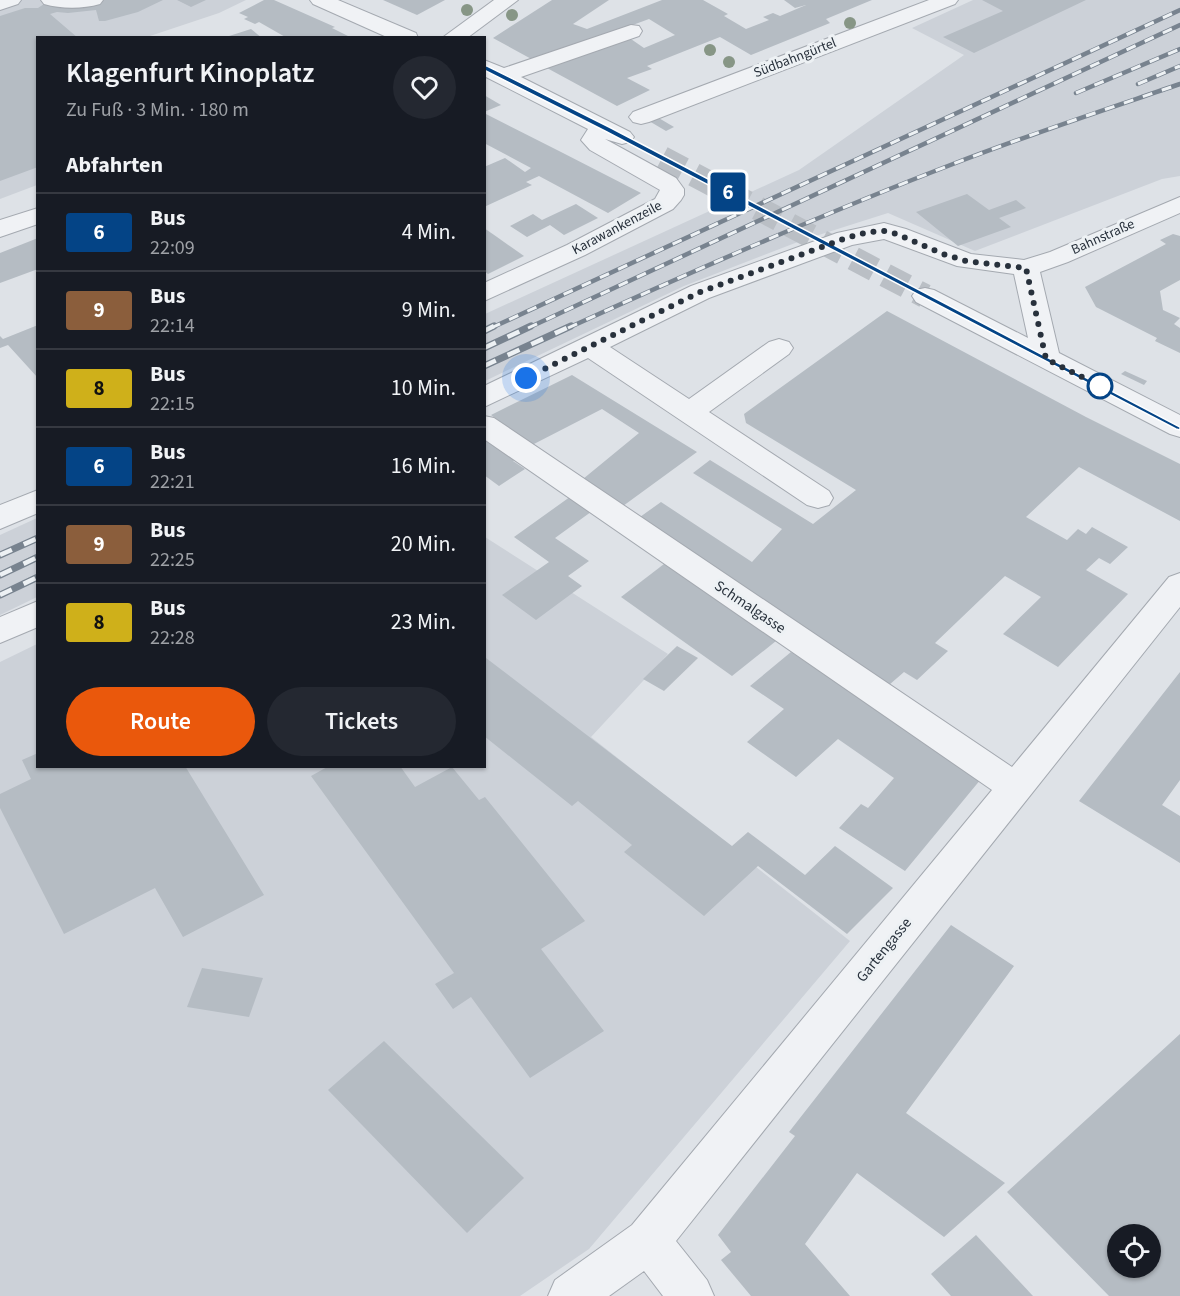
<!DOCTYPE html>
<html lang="de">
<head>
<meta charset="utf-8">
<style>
  :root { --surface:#171b24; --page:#242831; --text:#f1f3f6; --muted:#9ea1a6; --line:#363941; --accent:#ea580c }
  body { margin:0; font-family:"Source Sans 3",sans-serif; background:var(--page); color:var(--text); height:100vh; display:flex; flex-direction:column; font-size:22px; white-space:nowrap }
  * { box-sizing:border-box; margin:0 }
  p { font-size:20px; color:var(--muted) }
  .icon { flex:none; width:33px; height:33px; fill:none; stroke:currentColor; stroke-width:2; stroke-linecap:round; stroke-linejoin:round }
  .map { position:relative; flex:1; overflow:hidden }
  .panel { position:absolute; left:36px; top:36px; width:450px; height:732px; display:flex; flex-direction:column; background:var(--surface); border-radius:0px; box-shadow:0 2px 4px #0004 }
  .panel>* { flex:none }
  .badge { padding:0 12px; border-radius:4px; font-size:21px; line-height:39px }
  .controls { position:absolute; left:1107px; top:1224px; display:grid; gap:12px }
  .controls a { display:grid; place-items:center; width:54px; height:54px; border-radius:50%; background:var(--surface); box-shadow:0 2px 4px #0004; font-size:30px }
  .you { position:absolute; width:30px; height:30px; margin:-15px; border:4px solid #fff; border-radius:50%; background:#1a73e8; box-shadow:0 0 0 9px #1a73e833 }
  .map>.badge { position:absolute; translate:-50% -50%; box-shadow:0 0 0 3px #fff }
  h2 { padding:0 30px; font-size:22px; line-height:54px }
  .round { display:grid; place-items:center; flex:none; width:63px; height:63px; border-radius:32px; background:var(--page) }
  .headline { display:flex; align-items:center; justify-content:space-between; height:102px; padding:0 30px }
  h1 { font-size:28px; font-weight:600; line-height:45px }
  .button { display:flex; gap:12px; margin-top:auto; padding:12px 30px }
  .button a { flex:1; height:69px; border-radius:36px; background:var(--accent); color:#fff; font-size:24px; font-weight:600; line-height:69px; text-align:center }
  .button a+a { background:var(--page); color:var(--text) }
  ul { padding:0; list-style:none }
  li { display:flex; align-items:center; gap:18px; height:78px; padding:0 30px; border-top:2px solid var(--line) }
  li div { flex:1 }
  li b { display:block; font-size:22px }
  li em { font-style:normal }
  li .badge { min-width:66px; font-weight:700; text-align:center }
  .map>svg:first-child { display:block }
  .built { fill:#ccd1d8 }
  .building { fill:#b5bcc3; fill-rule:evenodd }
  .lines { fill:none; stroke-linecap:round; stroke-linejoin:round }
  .minor-tunnel { stroke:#babfc5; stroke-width:24; stroke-dasharray:24 12; stroke-linecap:butt }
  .minor-casing { stroke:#a4a9b0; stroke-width:2 }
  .minor { fill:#f0f2f5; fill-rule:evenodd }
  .rail-far1-casing { stroke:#78838f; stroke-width:4.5 }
  .rail-casing { stroke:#78838f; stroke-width:7 }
  .rail-far1 { stroke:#edf1f4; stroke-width:3; stroke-dasharray:10; stroke-linecap:butt }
  .rail { stroke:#edf1f4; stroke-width:4.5; stroke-dasharray:13; stroke-linecap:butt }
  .tree { fill:#879686 }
  .line { fill:#044486; stroke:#fff; stroke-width:1.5 }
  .walk { stroke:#28313c; stroke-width:6; stroke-dasharray:0 10.8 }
  .stop-dot { fill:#fff; stroke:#044486; stroke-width:3 }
  .labels { text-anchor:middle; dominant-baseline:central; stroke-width:6; stroke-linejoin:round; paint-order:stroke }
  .far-street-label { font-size:14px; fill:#28313c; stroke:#edf1f4 }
  .street-label { font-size:15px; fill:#28313c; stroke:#edf1f4 }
</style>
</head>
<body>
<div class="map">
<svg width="1180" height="1296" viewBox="0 0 1180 1296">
  <rect width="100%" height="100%" fill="#dee2e7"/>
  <g class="built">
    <path d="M0,0H246L219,13L147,37L38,38L37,185L0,199Z"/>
    <path d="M973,0H1180V176L1162,179L975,251L888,213L803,240L684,286L485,381V314L799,170L964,55L912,28Z"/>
    <path d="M37,518V597L0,615V535Z"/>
    <path d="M485,537L668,654L591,737L850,941L589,1249L520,1296H0V662L37,644L38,766H484Z"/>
  </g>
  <g class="building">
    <path d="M50,0H163L138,12L105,21H99L96,10L68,13L57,12L50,14L78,38H38V167L0,181V16L25,8H38Z"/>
    <path d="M177,0H206L191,7Z"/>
    <path d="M264,0H274L335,27L332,28L352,38H287L259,22L255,24L244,19L248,17L239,13Z"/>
    <path d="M383,0H445L417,15Z"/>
    <path d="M552,0H609L573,24L587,29L662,0H703L728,14L724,16L746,29L769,20L763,17L773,13L780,16L806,5L795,8L784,0H872L826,19L830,23L751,55L720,37L647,66L652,69L627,78L650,90L617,106L547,68L628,37L644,48L675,35L649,19L535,61L493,38Z"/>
    <path d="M982,0H1086L974,53L943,37L1003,11Z"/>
    <path d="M251,29L262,38H227L226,37Z"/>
    <path d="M484,95L501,105L484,112Z"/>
    <path d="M484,113L561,152L641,193L608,213L539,176L526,182L532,185L484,207V167L505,158L525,172L531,168L484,143Z"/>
    <path d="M657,117L674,127L666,131L649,121Z"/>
    <path d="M967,194L989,210L1016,200L1026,208L999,218L1011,227L958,246L916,212Z"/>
    <path d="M576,204L598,218L564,235L550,225L527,237L510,226L533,214L542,220Z"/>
    <path d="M484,228L497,237L524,256L488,274L484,271Z"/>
    <path d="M1173,234L1180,236V280L1160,291L1163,310L1180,318L1174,324L1180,328V353L1155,341L1157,338L1096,307L1085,287L1166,244L1160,240Z"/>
    <path d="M38,238V269L0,283V253Z"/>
    <path d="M887,311L1086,417L1180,464V521L1079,467L1026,517L1067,540L1078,529L1086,534L1092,527L1128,547L1110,564L1099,558L1086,570L1128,594L1058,667L1003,634L1041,597L1005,576L935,643L948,651L917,680L904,672L889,685L640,517L661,502L752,562L782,529L693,473L710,460L813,524L856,490L746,423L744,414Z"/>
    <path d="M38,325V378L8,345L0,348V336L3,339Z"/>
    <path d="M1125,371L1147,381L1144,385L1121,374Z"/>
    <path d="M572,375L697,452L623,506L583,479L639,433L602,409L532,445L491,415Z"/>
    <path d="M484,433L519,457L513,461L525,469L499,486L484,475Z"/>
    <path d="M574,494L595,509L555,538L589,561L568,576L582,586L536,620L502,595L549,562L514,537Z"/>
    <path d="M664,564L776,641L732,676L621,597Z"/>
    <path d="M677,646L698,658L664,691L643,679Z"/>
    <path d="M791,652L981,779L905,871L839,828L861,804L868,808L894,778L838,739L796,777L747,742L784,709L750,686Z"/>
    <path d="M486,658L732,846L748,832L805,875L835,846L893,888L847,934L758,866L704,916L624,852L632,845L578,801L572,806L484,736Z"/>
    <path d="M1180,672V780L1162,805L1180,816V863L1079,801Z"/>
    <path d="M38,753V766H185L264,895L183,937L155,888L64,934L0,808V794L31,779L22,760Z"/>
    <path d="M329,766H400L415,787L452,767L479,800L485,797L585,921L541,949L604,1031L530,1078L471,997L453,1009L435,984L454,973L311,776Z"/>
    <path d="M951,925L1014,966L906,1113L1005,1183L944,1237L857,1173L805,1244L850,1296H751L721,1260L731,1252L718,1235L795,1136L789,1132Z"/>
    <path d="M202,968L263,978L249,1017L187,1007Z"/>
    <path d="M1180,1034V1296H1109L1007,1192ZM1118,1234H1150V1268H1118Z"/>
    <path d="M384,1041L524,1178L467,1233L328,1090Z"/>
    <path d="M976,1235L1033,1296H951L931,1274Z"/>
  </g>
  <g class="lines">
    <path class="minor-tunnel" d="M662,158L925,296"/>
    <g class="minor-casing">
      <g id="minor">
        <path d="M0,0H21L18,4L0,10Z"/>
        <path d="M41,0H103L100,4C82,9 62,9 44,4Z"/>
        <path d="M310,0H338L416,33L418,38H389L313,4Z"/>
        <path d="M494,0H518L467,38H442Z"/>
        <path d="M929,0H958L955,4L649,122L641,124L633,122L629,117L633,112Z"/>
        <path d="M631,25L639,26L642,31L639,36L521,77L630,132L634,137L630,142L622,144L605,139L676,178L684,189V195L681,200L673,209L585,255L484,301V283L567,245L655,199L660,190L590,150L581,140L588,129L484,76V60L504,68Z"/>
        <path d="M1180,197V213L1068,262L1040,272L1059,353L1180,415V437L1170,434L916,302L912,296L916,290L925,288L934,290L1028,338L1014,274L957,266L884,239L852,245L709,298L610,347L689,399L769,342L779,339L789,342L793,348L789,354L709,412L829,491L833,498L829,505L818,508L807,505L588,358L484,407V386L691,286L837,233L884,223L906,229L971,254L1024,260L1050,252Z"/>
        <path d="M38,208V224L0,237V220Z"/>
        <path d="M484,416L494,418L1012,767L1169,577L1180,573V607L676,1241L707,1280L714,1296H663L644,1271L609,1296H548L555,1280L632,1225L992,790L484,439Z"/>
        <path d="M38,490V513L0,529V505Z"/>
        <path d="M38,601V627L0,643V617Z"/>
      </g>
    </g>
    <use href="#minor" class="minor"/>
    <g class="rail-far1-casing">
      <g id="rail-far1">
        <path d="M1138,84L1180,66"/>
        <path d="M1076,93L1180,49"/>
        <path d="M491,328L1180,10"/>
        <path d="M528,328L1180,25"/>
        <path d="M568,328C695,270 823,214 953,164C1028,135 1104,110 1180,84"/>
      </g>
    </g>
    <g class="rail-casing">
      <g id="rail">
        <path d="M484,331L494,326"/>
        <path d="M484,348L531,326"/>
        <path d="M484,366L571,326"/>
        <path d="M0,555L38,538"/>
        <path d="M0,575L38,557"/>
        <path d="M0,595L38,577"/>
      </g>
    </g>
    <use href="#rail-far1" class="rail-far1"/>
    <use href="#rail" class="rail"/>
  </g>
  <g class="tree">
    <circle cx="467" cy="10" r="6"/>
    <circle cx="512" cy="15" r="6"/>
    <circle cx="850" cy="23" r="6"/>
    <circle cx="710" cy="50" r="6"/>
    <circle cx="729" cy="62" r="6"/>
  </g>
  <path class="line" d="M482,66H487L611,128L1180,427V430L1176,429L605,131L482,69Z"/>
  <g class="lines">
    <path class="walk" d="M526,378L700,292L846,238L868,232L884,231L897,234L943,254L966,261L1026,268L1046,359L1102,387L1100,386"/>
  </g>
  <circle class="stop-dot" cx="1100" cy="386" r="12"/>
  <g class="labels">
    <g class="far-street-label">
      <text transform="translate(795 58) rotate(-21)">Südbahngürtel</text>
      <text transform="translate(617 228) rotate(-28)">Karawankenzeile</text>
      <text transform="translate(1103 237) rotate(-24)">Bahnstraße</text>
    </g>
    <g class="street-label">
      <text transform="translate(750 607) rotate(34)">Schmalgasse</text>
      <text transform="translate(884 950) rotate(-51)">Gartengasse</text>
    </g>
  </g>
</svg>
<div class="controls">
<a><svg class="icon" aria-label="locate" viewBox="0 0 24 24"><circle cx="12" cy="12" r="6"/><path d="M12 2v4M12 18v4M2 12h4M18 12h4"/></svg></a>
</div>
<div class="you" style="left:526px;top:378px"></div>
<b class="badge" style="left:728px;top:192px;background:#044486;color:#fff">6</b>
<section class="panel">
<div class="headline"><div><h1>Klagenfurt Kinoplatz</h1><p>Zu Fuß · 3 Min. · 180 m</p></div><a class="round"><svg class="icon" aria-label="heart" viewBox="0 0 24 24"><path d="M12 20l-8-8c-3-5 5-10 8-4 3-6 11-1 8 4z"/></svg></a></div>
<h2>Abfahrten</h2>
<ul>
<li><span class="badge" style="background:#044486;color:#fff">6</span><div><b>Bus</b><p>22:09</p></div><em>4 Min.</em></li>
<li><span class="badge" style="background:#8b5e3c;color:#fff">9</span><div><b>Bus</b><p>22:14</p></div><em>9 Min.</em></li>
<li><span class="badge" style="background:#cfb01a;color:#111">8</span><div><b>Bus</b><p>22:15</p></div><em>10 Min.</em></li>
<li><span class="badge" style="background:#044486;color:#fff">6</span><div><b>Bus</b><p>22:21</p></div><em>16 Min.</em></li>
<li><span class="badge" style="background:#8b5e3c;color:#fff">9</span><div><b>Bus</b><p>22:25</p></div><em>20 Min.</em></li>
<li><span class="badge" style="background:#cfb01a;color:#111">8</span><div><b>Bus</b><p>22:28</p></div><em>23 Min.</em></li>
</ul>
<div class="button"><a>Route</a><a>Tickets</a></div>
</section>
</div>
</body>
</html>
